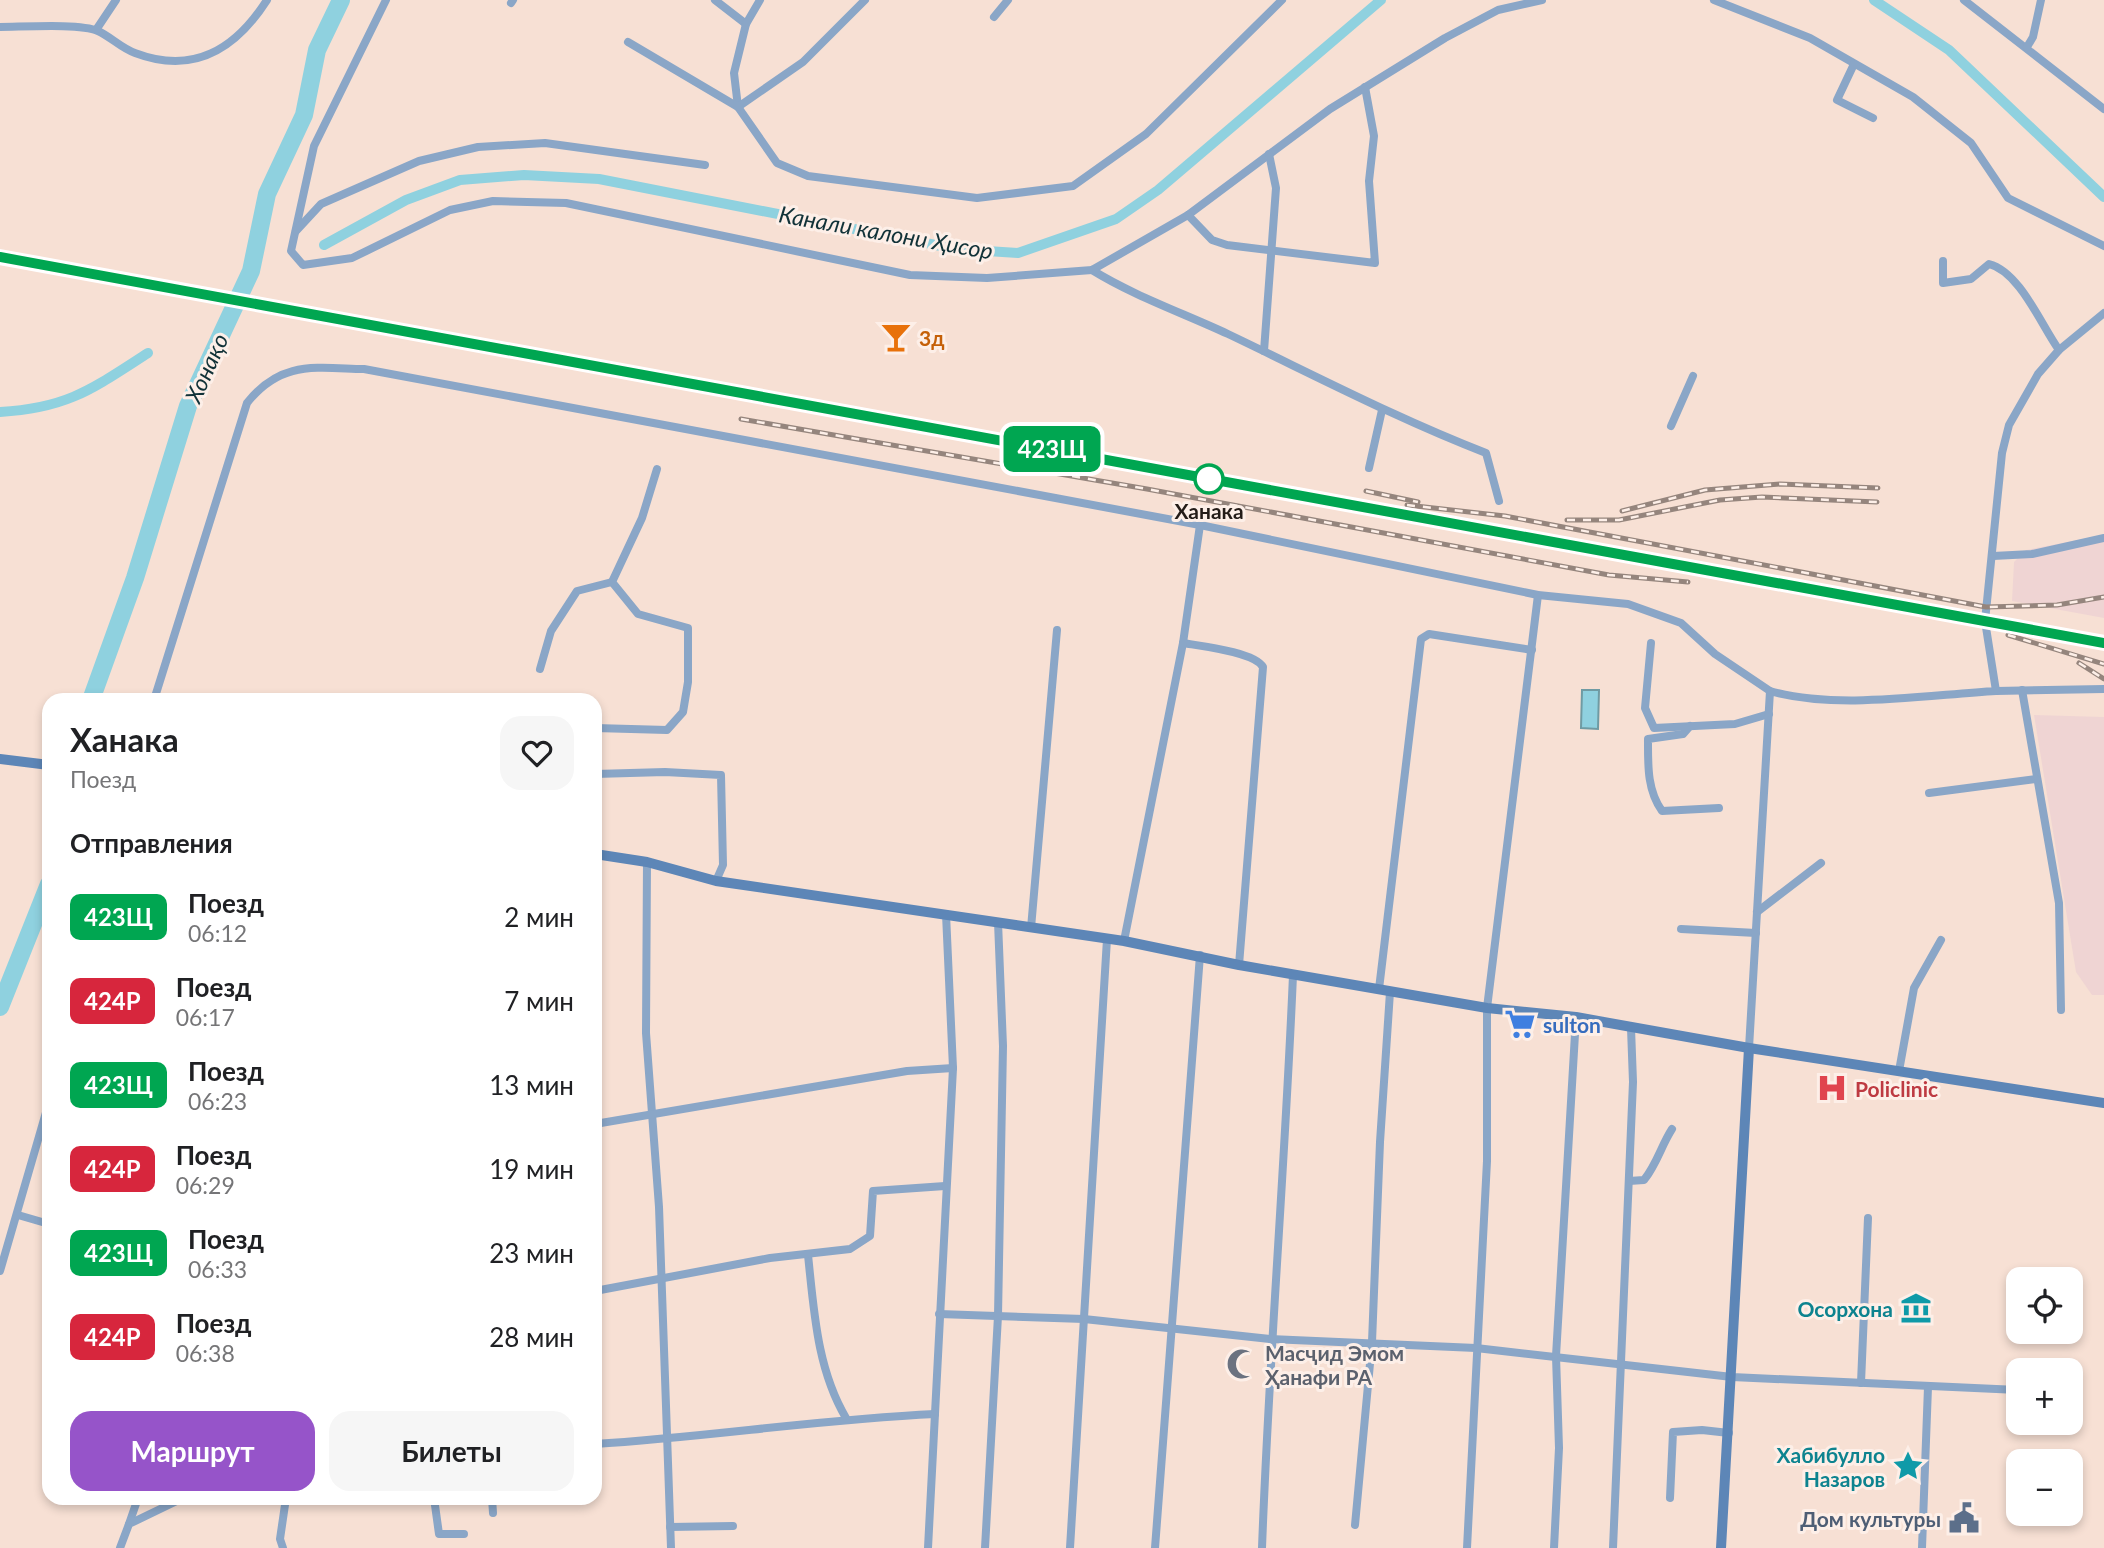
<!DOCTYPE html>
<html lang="ru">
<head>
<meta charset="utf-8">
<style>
  :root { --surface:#fff; --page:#f6f6f6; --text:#202124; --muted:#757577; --accent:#9654c9 }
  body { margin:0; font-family:Lato,sans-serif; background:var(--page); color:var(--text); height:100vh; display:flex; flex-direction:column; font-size:26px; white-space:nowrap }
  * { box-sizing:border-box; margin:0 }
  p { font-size:23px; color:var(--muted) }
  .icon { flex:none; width:38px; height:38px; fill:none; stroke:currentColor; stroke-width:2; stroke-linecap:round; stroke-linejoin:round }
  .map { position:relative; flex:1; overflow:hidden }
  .details { position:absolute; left:42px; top:693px; width:560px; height:812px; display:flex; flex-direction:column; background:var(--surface); border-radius:21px; box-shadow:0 4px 10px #0003 }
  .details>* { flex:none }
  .badge { padding:0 14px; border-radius:10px; font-size:24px; line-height:46px }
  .fabs { position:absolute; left:2006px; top:1267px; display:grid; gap:14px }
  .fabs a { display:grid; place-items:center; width:77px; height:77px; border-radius:14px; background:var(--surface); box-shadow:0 4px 10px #0003; font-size:35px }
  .map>.badge { position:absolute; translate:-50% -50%; box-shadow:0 0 0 4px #fff }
  h2 { padding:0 28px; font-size:26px; line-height:63px }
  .round { display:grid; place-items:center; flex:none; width:74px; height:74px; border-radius:21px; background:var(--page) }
  .summary { display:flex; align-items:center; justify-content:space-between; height:119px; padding:0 28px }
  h1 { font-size:33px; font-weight:700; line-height:52px }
  .cta { display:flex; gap:14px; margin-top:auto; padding:14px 28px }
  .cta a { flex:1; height:80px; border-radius:21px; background:var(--accent); color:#fff; font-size:28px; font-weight:700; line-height:80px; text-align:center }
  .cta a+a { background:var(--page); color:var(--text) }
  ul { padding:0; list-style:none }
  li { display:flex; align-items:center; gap:21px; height:84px; padding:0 28px }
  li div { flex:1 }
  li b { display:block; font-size:26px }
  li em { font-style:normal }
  li .badge { min-width:77px; font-weight:700; text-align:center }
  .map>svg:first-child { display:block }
  .industrial { fill:#efd4d3 }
  .water { fill:#8fd1df; stroke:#6f9ba3; stroke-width:2 }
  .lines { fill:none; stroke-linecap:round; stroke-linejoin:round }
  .canal { stroke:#8fd1df; stroke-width:10 }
  .river { stroke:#8fd1df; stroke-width:18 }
  .street { stroke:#8aa6c7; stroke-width:8 }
  .secondary { stroke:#5d86b7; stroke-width:10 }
  .rail-casing { stroke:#95857d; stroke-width:5 }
  .rail { stroke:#fdefe8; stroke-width:2.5; stroke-dasharray:8; stroke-linecap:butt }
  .line-casing { stroke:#fff; stroke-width:16 }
  .line { stroke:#00a651; stroke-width:10 }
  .stop-dot { fill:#fff; stroke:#00a651; stroke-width:3.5 }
  .labels { text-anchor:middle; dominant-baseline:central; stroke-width:6; stroke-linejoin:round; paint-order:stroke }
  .food-label { font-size:21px; font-weight:bold; fill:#c56008; stroke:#fdefe8; text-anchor:start }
  .stop-label { font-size:21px; font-weight:bold; fill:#241c18; stroke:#fdefe8 }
  .shop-label { font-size:21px; font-weight:bold; fill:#366cbe; stroke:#fdefe8; text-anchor:start }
  .health-label { font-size:21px; font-weight:bold; fill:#be3a42; stroke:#fdefe8; text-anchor:start }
  .culture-label { font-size:21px; font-weight:bold; fill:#0d838f; stroke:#fdefe8; text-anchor:end }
  .worship-label { font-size:21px; font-weight:bold; fill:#5b616d; stroke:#fdefe8; text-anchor:start }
  .service-label { font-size:21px; font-weight:bold; fill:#4e5e75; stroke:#fdefe8; text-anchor:end }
  .water-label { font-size:23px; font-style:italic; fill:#113238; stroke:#fdefe8 }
</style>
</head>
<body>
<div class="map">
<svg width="2104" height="1548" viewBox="0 0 2104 1548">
  <rect width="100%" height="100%" fill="#f7e0d4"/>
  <g class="industrial">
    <path d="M2104,535V618L2012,601L2014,562L2026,550Z"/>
    <path d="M2034,715L2104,717V995H2092L2076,972Z"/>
  </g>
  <path class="water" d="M1582,690H1599L1598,729L1581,728Z"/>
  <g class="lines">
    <g class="canal">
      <path d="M1874,0L1949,50L2104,197"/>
      <path d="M324,245L406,200L460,180L524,175L599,179L956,249L1018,253L1116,219L1158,190L1381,0"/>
      <path d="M0,412C68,408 92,389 148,353"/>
    </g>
    <g class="river">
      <path d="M91,700L135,578L188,406L251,271L267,194L304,115L317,50L341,0"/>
      <path d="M0,1007L49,884"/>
    </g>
    <g class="street">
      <path d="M386,0L314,146L291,251L303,265L352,258L450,210L493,201L566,203L910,275L987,278L1092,270L1188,215L1330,109L1445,38L1498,10L1542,0"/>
      <path d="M715,0L746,24"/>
      <path d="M760,0L746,24L734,73L738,107L777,163L808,176L977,198L1073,186L1146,134L1282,0"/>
      <path d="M1714,0L1810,38L1913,97L1971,143L2008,198L2104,246"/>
      <path d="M1964,0L2104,109"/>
      <path d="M511,3L513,0"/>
      <path d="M994,17L1008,0"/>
      <path d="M0,27C22,27 80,23 98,31C111,37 121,48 135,53C193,75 235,50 267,0"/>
      <path d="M96,30L116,0"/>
      <path d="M628,42L738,107L803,62L865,0"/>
      <path d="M2027,47L2033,37L2041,0"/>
      <path d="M1854,64L1837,100L1873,118"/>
      <path d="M1188,215L1212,240L1227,245L1375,263L1369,181L1374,136L1365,87"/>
      <path d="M296,231L321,204L419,161L478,147L545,143L705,165"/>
      <path d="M1943,261V283L1971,279L1989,264C2020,272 2041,325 2059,350"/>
      <path d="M1092,270C1134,296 1183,313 1228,334C1314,375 1398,419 1486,453L1499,501"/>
      <path d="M1264,351L1276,188L1269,154"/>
      <path d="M1671,426L1693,376"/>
      <path d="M1369,468L1382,410"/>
      <path d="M1993,556L2032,554L2104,538"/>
      <path d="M1183,643C1201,646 1255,652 1263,667L1239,965"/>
      <path d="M1651,643L1645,708L1654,728L1735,724L1769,714"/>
      <path d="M540,669L551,631L577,591L612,582"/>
      <path d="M2022,690L2059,903L2061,1010"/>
      <path d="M1996,691L2104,689"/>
      <path d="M154,700L247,403C281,360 315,368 364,369L1200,525L1538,595L1628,604L1681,623L1715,654L1770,691"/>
      <path d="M1690,726L1683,734L1648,739C1648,765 1647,790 1662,811L1719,808"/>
      <path d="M595,728L667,730L683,712L688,682V628L638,614L612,582L642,518L657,469"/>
      <path d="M595,774L665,772L721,775L723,865L716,881"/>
      <path d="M1929,793L2036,779"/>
      <path d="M647,862L646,1033L659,1207L671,1548"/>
      <path d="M1757,912L1821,863"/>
      <path d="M1031,928L1057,630"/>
      <path d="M1681,929L1756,933"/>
      <path d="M1124,941L1183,643L1200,525"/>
      <path d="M1379,989L1421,639L1429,634L1532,650"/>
      <path d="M1749,1048L1770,691C1836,710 1926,695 1996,691L1985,621L2002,453L2009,425L2038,374L2059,350L2104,313"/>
      <path d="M1899,1071L1914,988L1941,940"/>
      <path d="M595,1124L907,1071L953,1068"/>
      <path d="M1629,1181L1644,1180C1657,1164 1661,1146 1672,1129"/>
      <path d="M18,1215L49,1224"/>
      <path d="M808,1255C814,1311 817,1369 846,1418"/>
      <path d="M0,1271L49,1102"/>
      <path d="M595,1291L770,1258L850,1249L870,1236L873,1191L945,1186"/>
      <path d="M939,1314L1084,1319L1270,1339L1476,1348L1732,1377L2018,1390"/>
      <path d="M1861,1383L1868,1218"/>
      <path d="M595,1444C709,1437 821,1419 935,1414"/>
      <path d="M434,1498L439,1534H464"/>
      <path d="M492,1498L493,1513"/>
      <path d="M1670,1498L1673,1432L1702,1430L1729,1433"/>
      <path d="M129,1524L138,1498"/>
      <path d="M1355,1525L1372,1342L1380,1142L1390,992"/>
      <path d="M670,1527L733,1526"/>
      <path d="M120,1548L129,1524L183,1498"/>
      <path d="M283,1548L280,1539L286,1498"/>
      <path d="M928,1548L953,1068L946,914"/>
      <path d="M985,1548L998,1316L1003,1046L998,922"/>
      <path d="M1070,1548L1107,939"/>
      <path d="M1155,1548L1200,955"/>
      <path d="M1262,1548C1269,1357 1285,1166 1293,975"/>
      <path d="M1467,1548L1487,1161V1008L1538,595"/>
      <path d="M1554,1548L1559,1448L1556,1356L1576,1017"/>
      <path d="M1613,1548L1633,1082L1631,1028"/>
      <path d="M1922,1548L1928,1387"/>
    </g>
    <g class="secondary">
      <path d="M0,759L49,765"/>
      <path d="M595,854L647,862L716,881L1124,941L1239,965L1487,1008L1576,1017L1749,1048L2104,1103"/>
      <path d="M1721,1548L1749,1048"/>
    </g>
    <g class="rail-casing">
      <g id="rail">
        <path d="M0,257L2104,643"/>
        <path d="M741,419L1147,489L1609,575L1688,582"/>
        <path d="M1366,491L1418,502"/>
        <path d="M1407,505L1505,516L1986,607L2057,605L2104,597"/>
        <path d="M1622,511L1705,490L1780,484L1878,488"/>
        <path d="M1567,520H1619L1720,500L1762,497L1877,502"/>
        <path d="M2008,635L2104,664"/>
        <path d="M2079,663L2104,679"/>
      </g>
    </g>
    <use href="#rail" class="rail"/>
  </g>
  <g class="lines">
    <g class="line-casing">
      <path id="line" d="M0,257L2104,643"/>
    </g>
    <use href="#line" class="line"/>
  </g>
  <defs>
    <g id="bar-bare" transform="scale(2.415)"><path d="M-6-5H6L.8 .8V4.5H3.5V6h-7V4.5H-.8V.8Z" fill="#e8710a" stroke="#fdefe8" stroke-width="2.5" paint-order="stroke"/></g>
    <g id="supermarket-bare" transform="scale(2.415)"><path d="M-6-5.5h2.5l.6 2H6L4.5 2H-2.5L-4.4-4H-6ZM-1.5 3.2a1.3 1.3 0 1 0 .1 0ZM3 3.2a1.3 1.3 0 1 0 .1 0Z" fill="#3f7fe0" stroke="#fdefe8" stroke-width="2.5" paint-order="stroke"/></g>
    <g id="hospital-bare" transform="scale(2.415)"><path d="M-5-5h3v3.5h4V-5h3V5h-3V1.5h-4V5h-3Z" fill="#e0444e" stroke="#fdefe8" stroke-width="2.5" paint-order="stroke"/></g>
    <g id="museum-bare" transform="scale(2.415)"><path d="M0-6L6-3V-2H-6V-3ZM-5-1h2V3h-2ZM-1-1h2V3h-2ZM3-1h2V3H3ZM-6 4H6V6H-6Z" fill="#0f9aa8" stroke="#fdefe8" stroke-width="2.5" paint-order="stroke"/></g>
    <g id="mosque-bare" transform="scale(2.415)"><path d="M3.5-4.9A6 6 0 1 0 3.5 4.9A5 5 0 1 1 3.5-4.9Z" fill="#6b7280" stroke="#fdefe8" stroke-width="2.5" paint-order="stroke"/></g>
    <g id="sight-bare" transform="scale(2.415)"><path d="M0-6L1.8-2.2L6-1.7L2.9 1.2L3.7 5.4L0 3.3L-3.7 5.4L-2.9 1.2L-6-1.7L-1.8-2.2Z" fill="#0f9aa8" stroke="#fdefe8" stroke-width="2.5" paint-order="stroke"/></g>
    <g id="civic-bare" transform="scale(2.415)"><path d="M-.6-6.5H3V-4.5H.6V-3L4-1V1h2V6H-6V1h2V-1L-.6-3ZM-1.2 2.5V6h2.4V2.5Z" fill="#5c6f8a" stroke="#fdefe8" stroke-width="2.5" paint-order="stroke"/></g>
  </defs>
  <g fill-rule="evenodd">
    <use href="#bar-bare" x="896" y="337"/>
    <use href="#supermarket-bare" x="1520" y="1024"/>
    <use href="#hospital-bare" x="1832" y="1088"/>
    <use href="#museum-bare" x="1916" y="1308"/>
    <use href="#mosque-bare" x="1242" y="1364"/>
    <use href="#sight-bare" x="1908" y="1466"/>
    <use href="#civic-bare" x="1964" y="1518"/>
  </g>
  <circle class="stop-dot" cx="1209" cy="479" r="14"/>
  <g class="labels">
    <g class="food-label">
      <text x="919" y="337">3д</text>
    </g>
    <g class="stop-label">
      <text x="1209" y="510">Ханака</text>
    </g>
    <g class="shop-label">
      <text x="1543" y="1024">sulton</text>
    </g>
    <g class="health-label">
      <text x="1855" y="1088">Policlinic</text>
    </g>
    <g class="culture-label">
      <text x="1893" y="1308">Осорхона</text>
      <text x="1885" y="1454">Хабибулло<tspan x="1885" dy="24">Назаров</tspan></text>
    </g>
    <g class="worship-label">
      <text x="1265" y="1352">Масҷид Эмом<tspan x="1265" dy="24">Ҳанафи РА</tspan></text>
    </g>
    <g class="service-label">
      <text x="1941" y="1518">Дом культуры</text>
    </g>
    <g class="water-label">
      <text transform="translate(886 232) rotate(10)">Канали калони Ҳисор</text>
      <text transform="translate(206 368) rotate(-66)">Хонақо</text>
    </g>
  </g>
</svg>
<div class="fabs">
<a><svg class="icon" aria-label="locate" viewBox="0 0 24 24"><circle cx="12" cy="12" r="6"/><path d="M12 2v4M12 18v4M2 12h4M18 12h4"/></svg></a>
<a>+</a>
<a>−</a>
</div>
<b class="badge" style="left:1052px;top:449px;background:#00a651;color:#fff">423Щ</b>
<section class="details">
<div class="summary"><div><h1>Ханака</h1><p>Поезд</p></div><a class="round"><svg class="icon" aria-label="heart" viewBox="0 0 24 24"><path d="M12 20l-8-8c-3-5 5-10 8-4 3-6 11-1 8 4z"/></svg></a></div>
<h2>Отправления</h2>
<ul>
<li><span class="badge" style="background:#00a651;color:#fff">423Щ</span><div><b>Поезд</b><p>06:12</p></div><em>2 мин</em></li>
<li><span class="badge" style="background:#d7263d;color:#fff">424Р</span><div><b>Поезд</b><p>06:17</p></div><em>7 мин</em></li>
<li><span class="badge" style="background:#00a651;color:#fff">423Щ</span><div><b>Поезд</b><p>06:23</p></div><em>13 мин</em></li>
<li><span class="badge" style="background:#d7263d;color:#fff">424Р</span><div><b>Поезд</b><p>06:29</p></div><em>19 мин</em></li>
<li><span class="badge" style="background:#00a651;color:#fff">423Щ</span><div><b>Поезд</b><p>06:33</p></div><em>23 мин</em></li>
<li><span class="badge" style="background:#d7263d;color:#fff">424Р</span><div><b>Поезд</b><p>06:38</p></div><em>28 мин</em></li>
</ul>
<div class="cta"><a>Маршрут</a><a>Билеты</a></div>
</section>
</div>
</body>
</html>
